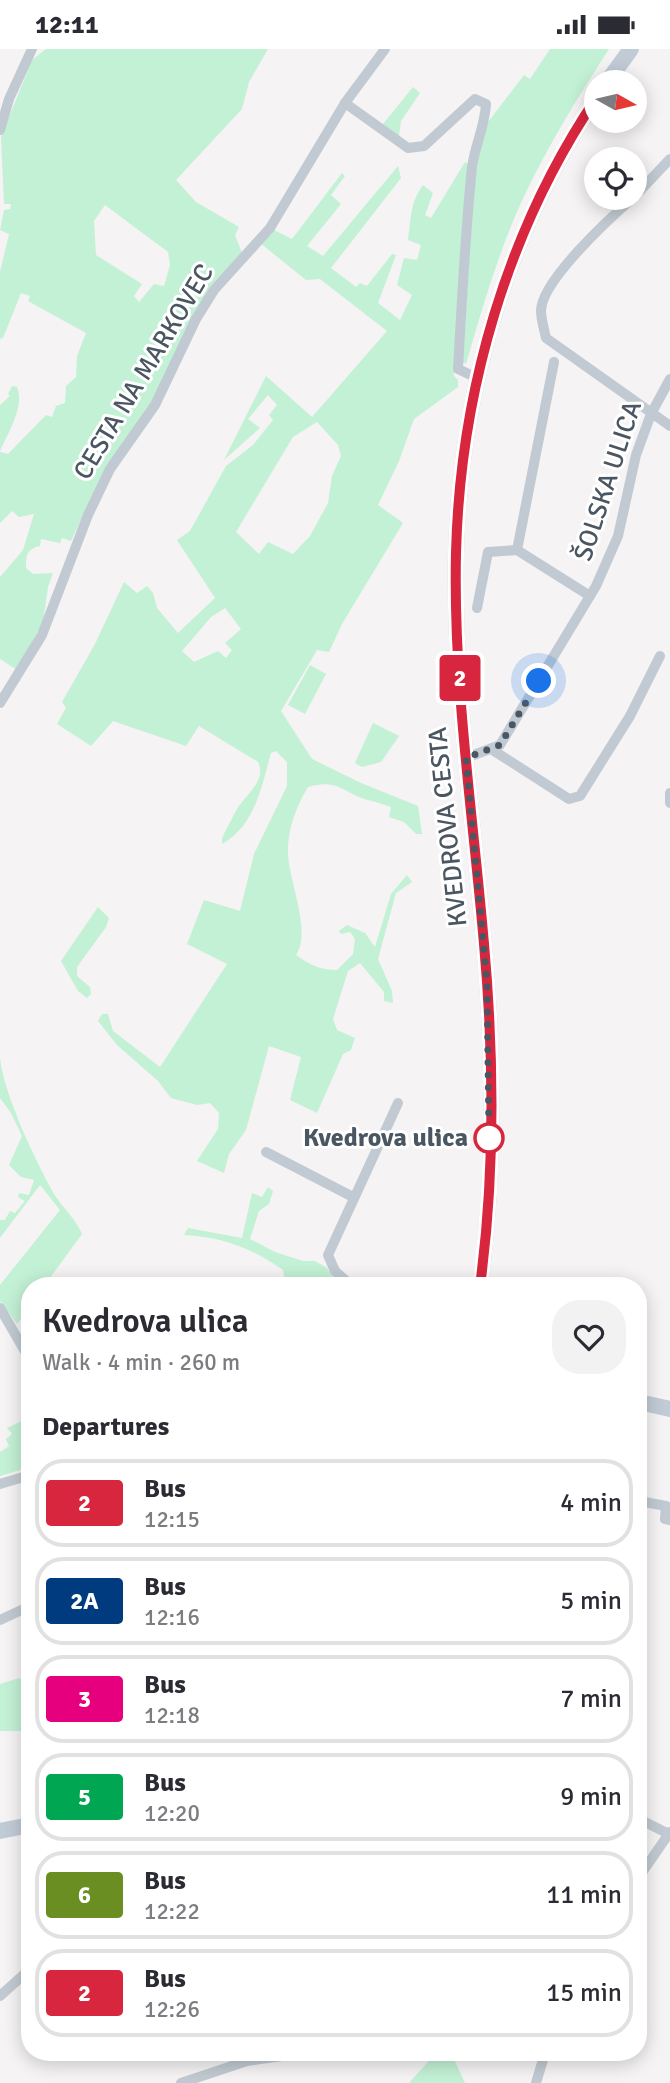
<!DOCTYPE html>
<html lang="en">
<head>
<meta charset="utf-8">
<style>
  :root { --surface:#fff; --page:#f2f2f3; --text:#2b2b33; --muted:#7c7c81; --line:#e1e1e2 }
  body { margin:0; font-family:Signika,sans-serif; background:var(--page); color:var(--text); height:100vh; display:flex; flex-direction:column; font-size:26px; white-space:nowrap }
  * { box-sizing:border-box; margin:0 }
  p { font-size:23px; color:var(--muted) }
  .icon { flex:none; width:38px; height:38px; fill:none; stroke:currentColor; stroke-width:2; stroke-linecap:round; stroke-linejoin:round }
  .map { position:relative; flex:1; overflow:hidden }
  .drawer { position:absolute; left:21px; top:1228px; width:626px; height:784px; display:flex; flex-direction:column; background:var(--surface); border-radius:28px; box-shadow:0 4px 18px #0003 }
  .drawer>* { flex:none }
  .badge { padding:0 14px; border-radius:5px; font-size:24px; line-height:46px }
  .needle { width:46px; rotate:98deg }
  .controls { position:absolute; left:584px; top:21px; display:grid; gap:14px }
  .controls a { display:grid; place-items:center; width:63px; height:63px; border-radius:50%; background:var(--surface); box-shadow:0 4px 18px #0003; font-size:35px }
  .you { position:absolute; width:35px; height:35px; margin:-18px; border:5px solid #fff; border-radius:50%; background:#1a73e8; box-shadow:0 0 0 10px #1a73e833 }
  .map>.badge { position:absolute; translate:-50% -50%; box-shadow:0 0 0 4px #fff }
  h2 { padding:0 21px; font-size:26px; line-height:63px }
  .round { display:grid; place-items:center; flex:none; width:74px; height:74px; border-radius:28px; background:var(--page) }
  .overview { display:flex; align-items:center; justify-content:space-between; height:119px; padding:0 21px }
  h1 { font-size:33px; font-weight:600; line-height:52px }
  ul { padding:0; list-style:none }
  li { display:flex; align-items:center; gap:21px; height:88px; margin:0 14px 10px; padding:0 7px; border:4px solid var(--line); border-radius:28px }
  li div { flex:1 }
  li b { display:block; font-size:26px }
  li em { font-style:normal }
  li .badge { min-width:77px; font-weight:700; text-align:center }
  .status { display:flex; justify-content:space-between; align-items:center; height:49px; padding:0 35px; background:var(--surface); direction:ltr }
  .status svg { height:19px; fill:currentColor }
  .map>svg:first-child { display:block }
  .green { fill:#c3f1d5; fill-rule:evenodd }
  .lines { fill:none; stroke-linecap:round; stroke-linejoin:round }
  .street { stroke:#c1cad2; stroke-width:10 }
  .secondary { stroke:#c1cbd6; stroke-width:16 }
  .line-casing { stroke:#fff; stroke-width:16 }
  .line { stroke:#d7263d; stroke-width:10 }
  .walk { stroke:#4a5661; stroke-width:7; stroke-dasharray:0 12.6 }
  .stop-dot { fill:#fff; stroke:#d7263d; stroke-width:3.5 }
  .labels { text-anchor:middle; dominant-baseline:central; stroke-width:6; stroke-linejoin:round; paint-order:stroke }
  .street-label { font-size:26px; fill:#4a5661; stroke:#fff }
  .stop-label { font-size:26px; font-weight:bold; fill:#4a5661; stroke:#fff; text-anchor:end }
</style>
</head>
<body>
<div class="status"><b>12:11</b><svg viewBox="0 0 49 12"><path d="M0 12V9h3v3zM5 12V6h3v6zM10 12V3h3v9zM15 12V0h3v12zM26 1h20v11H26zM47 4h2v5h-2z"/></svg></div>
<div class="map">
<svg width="670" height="2034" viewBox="0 0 670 2034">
  <rect width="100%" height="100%" fill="#f5f3f3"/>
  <g class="green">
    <path d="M46,0H268L249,33L242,60L176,131L196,153L239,178L235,186L242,204L189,276L154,349L105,420L71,492L62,489L60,494L41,490L40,497C27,500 26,506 26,519L33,525L53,524L48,538L43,573L17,621L0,610V528L23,501L34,465L19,468L12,462L0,474V403L8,405L46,366L52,368L56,357L65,354L66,337L76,328L77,307L86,284L28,252L30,247L21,244L3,289L0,290V223L9,185L0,181L4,161L10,160L11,155H4L1,88L32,11ZM105,156L168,203L170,216L164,237L154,235L139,253L134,247L142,235L96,206L94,172Z"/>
    <path d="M550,0H609C580,45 552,90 528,139C501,194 483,256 466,315L463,313L473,146L482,81L524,26L530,30Z"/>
    <path d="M413,38L420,44L401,72L399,87L383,75Z"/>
    <path d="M465,113L469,116L454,327L458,331V338L414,370L399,412L378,456L403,474L342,575L329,603L317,601L281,662L312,710L361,734L418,757L422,785H416L404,773L389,768L391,758C383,755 376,753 368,751C343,744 338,729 308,738C296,758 287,781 288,805C289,833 312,883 296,906C310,916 320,921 337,921L353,905L355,890L350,883L341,885L339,882L347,876L365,884L375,898L391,845L407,826L412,833L396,844L378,910L392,942L393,954L384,952V943L360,914L348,922L333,970L337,981L355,989L351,1001L343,1005L317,1064L290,1051L301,1008L269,997L246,1081L229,1105L224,1124L197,1112L218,1080L219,1064L210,1054L197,1056L171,1049L158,1032L117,996L98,972L102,965H108L113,982L160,1018L227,915L187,895L204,851L240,862L254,805L287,737V713L276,702L271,704C262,736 255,777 222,795V789C227,779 232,769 237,760C246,745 267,732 258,713L199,677L186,697L113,672L91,697L57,675L66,659L62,653L95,595L124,533L137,544L147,537L153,544L157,559L178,584L215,549L177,491L190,482L226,417L253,396L273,371L269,366L277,356L268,346L248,370L260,379L224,411L266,327L312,368L387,282L320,230L306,231L260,194L272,180L292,190L342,124L345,127L331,146L341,155L307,197L323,207L398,117L401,129L331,219L356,238L360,234L367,237L392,205L396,206L378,254L400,271L412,246L397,236L404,209L417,211L421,196L408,191C411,171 410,153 423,136L433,144L425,166L431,169ZM317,373L338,396L341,407L332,427L328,454L310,487L293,505L268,493L259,505L236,483L293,388ZM225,559L241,580L225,594L232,601L226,609L218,602L194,613L182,602L211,568Z"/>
    <path d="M12,337L17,338C25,357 8,384 0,402V356L10,347L8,345Z"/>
    <path d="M310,616L326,625L305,665L288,656Z"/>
    <path d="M373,674L399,687L381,713L362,718L355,714Z"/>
    <path d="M98,858L109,869L106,878L77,918V927L90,938L91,945L87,949L78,942L61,912Z"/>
    <path d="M0,1009C4,1046 35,1111 54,1145C62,1158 76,1170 82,1185L44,1237H30V1257L17,1275L0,1252V1236L60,1161L40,1136L0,1189V1171H5L10,1162L15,1164L25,1152L18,1148L19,1144L29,1146L34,1131L21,1128L9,1116L22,1087L11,1064L0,1049Z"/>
    <path d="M268,1138L273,1142L269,1155L259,1162L250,1190L275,1203L303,1212H315L327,1219L341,1237H300L285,1232L283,1221C252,1199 222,1188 184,1186L188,1179L242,1189L252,1144L262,1148Z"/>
    <path d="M30,1368V1418L0,1427V1403L9,1397L6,1390L12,1385L7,1379Z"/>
    <path d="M19,1629L30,1638V1682H0V1635Z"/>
    <path d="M436,2004H451L465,2034H409Z"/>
  </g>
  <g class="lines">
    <g class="street">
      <path d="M345,54L408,99L424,97L475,50L486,55C485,77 475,96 472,118C465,186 462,252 458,320L477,329"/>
      <path d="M0,81L9,50L32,0"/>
      <path d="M635,147L670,110"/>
      <path d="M633,149C611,168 541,232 541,262C541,270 544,280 546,289L670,377"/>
      <path d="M554,313L517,501L590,547"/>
      <path d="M477,559L488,503L517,501"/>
      <path d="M0,654L42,586L88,466L110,420L155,356L196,270L214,241L270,179L345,54L385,0"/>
      <path d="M491,700L569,750L580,747L630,667L660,607"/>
      <path d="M466,709L500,696L596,537L618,487L636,406L651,365L670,330"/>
      <path d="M670,744V754"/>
      <path d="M266,1103L353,1148"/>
      <path d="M352,1237L335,1222L328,1206L398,1054"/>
      <path d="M0,1259L30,1311"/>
      <path d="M0,1435L30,1426"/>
      <path d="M639,1452L666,1457L665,1470L670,1471"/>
      <path d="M0,1571L30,1557"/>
      <path d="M639,1770L669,1785"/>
      <path d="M639,1828L670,1783"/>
      <path d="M0,1947L30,1920"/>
      <path d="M181,2034L247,2012L303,2004"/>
      <path d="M536,2034L545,2004"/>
    </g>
    <g class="secondary">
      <path d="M607,33L631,0"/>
      <path d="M480,1237C495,1128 494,1005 484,895C473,765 453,634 456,504C460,343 507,182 597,48"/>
      <path d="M639,1353L670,1360"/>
      <path d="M0,1782L30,1776"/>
    </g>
  </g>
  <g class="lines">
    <g class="line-casing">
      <path id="line" d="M480,1237C495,1126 494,1007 484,895C473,765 453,635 456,504C460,343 507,181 597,48"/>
    </g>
    <use href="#line" class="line"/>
    <path class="walk" d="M489,1089L487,934L466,709L500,696L539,632"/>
  </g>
  <circle class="stop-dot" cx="489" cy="1089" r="14"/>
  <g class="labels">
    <g class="street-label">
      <text transform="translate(144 323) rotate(-59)">CESTA NA MARKOVEC</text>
      <text transform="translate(608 432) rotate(-72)">ŠOLSKA ULICA</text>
      <text transform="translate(448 778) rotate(-96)">KVEDROVA CESTA</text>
    </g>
    <g class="stop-label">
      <text x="468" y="1089">Kvedrova ulica</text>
    </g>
  </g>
</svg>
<div class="controls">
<a><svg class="needle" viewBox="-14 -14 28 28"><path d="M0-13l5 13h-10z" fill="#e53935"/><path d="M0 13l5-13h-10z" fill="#7c7c81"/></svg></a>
<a><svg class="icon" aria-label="locate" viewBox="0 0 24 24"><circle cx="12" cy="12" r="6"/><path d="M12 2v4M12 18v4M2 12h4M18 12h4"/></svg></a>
</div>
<div class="you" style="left:539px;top:632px"></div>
<b class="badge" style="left:460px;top:629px;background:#d7263d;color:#fff">2</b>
<section class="drawer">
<div class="overview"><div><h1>Kvedrova ulica</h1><p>Walk · 4 min · 260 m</p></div><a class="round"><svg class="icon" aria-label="heart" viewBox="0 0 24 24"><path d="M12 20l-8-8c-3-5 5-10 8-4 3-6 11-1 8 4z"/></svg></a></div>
<h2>Departures</h2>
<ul>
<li><span class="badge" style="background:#d7263d;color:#fff">2</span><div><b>Bus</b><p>12:15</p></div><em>4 min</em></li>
<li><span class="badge" style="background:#003b80;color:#fff">2A</span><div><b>Bus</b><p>12:16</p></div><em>5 min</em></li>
<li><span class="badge" style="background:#e6007e;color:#fff">3</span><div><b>Bus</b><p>12:18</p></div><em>7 min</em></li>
<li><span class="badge" style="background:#00a651;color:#fff">5</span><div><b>Bus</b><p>12:20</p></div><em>9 min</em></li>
<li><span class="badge" style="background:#6b8e23;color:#fff">6</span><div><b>Bus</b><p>12:22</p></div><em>11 min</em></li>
<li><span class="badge" style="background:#d7263d;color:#fff">2</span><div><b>Bus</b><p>12:26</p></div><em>15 min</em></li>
</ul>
</section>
</div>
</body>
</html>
